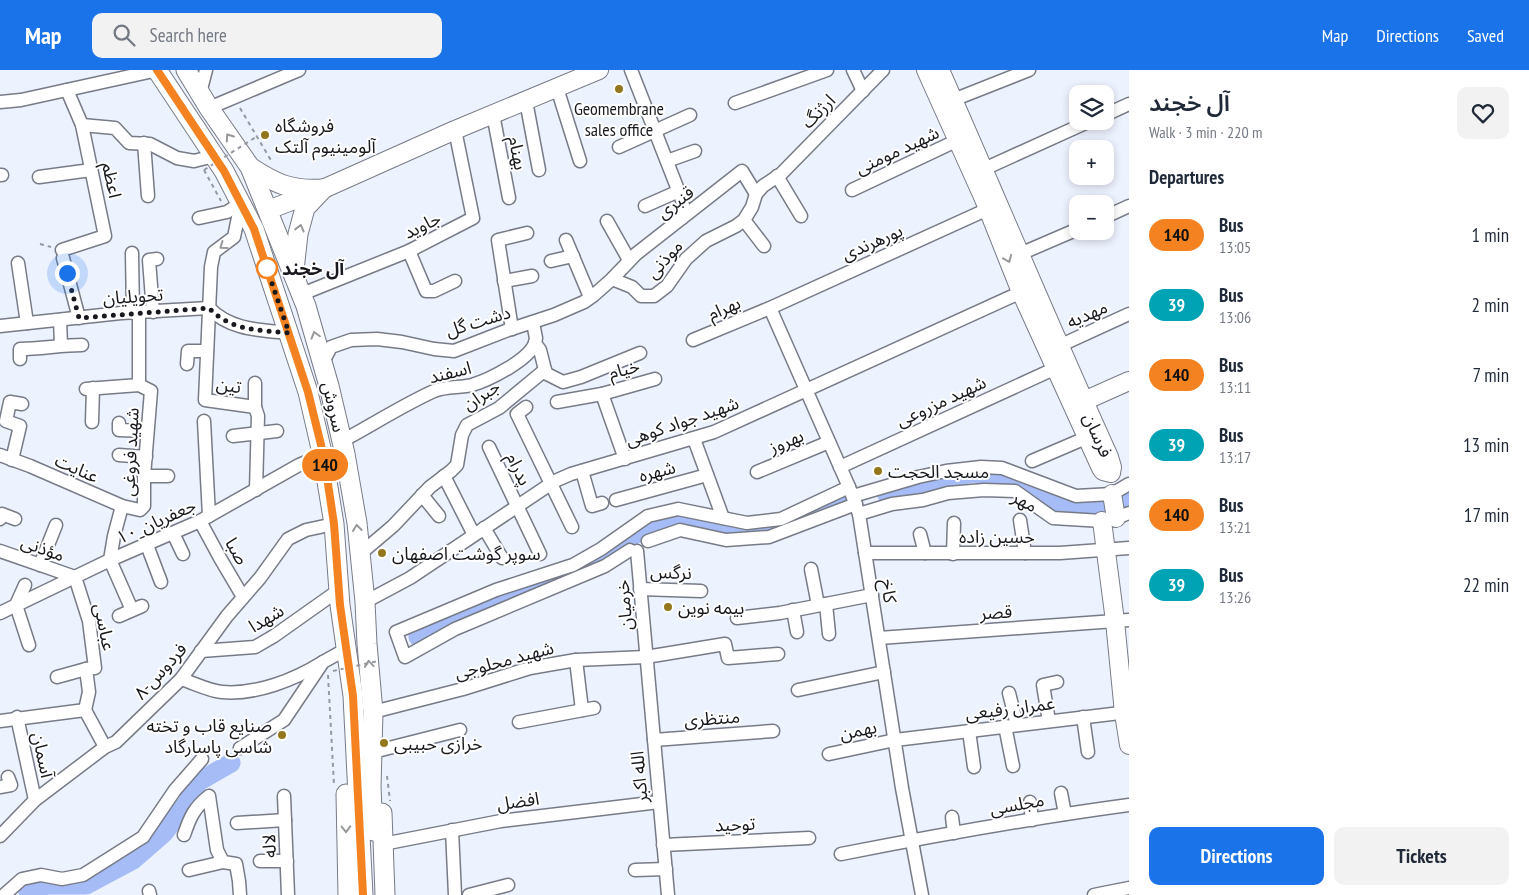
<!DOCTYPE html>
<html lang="en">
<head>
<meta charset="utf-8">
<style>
  :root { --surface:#fff; --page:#f2f2f3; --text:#1f2937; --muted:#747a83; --accent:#1a73e8 }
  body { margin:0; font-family:"PT Sans Narrow","Noto Sans Arabic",sans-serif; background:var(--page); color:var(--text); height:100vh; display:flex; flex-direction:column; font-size:19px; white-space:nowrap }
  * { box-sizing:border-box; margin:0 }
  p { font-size:16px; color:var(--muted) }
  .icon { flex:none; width:28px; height:28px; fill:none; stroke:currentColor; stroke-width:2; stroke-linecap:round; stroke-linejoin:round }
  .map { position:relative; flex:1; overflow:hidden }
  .side { display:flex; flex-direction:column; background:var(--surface); width:400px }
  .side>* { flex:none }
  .badge { padding:0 10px; border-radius:16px; font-size:18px; line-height:32px }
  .buttons { position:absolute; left:1069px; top:15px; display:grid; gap:10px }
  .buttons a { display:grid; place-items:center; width:45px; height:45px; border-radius:10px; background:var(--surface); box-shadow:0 2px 8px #0003; font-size:25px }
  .you { position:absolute; width:25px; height:25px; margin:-12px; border:4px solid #fff; border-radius:50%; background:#1a73e8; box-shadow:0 0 0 8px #1a73e833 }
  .map>.badge { position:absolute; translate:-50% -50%; box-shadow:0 0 0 2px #fff }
  h2 { padding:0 20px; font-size:19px; line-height:45px }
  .round { display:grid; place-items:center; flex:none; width:52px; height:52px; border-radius:10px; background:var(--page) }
  .overview { display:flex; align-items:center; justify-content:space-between; height:85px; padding:0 20px }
  h1 { font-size:24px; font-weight:600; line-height:38px }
  .button { display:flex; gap:10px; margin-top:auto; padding:10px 20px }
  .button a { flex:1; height:58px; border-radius:10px; background:var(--accent); color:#fff; font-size:20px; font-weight:600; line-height:58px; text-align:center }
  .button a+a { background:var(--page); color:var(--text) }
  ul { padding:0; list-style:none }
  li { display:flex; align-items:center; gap:15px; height:70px; padding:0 20px }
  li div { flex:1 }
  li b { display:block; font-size:19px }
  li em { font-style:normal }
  li .badge { min-width:55px; font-weight:700; text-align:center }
  header { display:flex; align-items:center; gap:30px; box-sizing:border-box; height:70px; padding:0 25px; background:var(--accent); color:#fff }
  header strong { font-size:24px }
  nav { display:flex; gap:28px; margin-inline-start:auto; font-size:18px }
  .search { width:350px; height:45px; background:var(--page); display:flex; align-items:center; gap:12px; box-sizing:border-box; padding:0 18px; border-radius:10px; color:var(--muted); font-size:19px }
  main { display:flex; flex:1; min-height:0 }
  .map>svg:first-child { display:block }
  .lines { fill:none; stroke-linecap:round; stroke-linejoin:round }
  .river { stroke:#a6bcf7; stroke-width:19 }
  .street-casing { stroke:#777b86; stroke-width:15 }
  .secondary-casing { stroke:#777b86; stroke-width:20 }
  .primary-casing { stroke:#777b86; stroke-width:21 }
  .path { stroke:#9599a2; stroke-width:2; stroke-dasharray:4 4; stroke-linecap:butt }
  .street { stroke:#fff; stroke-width:12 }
  .secondary { stroke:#fff; stroke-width:18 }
  .primary { stroke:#fff; stroke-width:19 }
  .path-bridge { stroke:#9599a2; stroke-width:2; stroke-dasharray:4 4; stroke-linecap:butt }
  .oneway { stroke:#97989a }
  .line-casing { stroke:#fff; stroke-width:11 }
  .line { stroke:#f58220; stroke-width:8 }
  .walk { stroke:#18191e; stroke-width:5; stroke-dasharray:0 9 }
  .poi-dot { fill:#94761d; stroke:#fff; stroke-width:2 }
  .stop-dot { fill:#fff; stroke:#f58220; stroke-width:2.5 }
  .labels { text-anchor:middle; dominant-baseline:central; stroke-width:4; stroke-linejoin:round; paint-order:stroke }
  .poi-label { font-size:18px; fill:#18191e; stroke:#fff; text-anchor:start }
  .street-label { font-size:18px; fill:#18191e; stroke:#fff }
  .stop-label { font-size:18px; font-weight:bold; fill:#18191e; stroke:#fff; text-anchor:start }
</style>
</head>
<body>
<header>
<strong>Map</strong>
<div class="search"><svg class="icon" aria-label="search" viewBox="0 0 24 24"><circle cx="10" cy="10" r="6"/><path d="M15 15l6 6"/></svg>Search here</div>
<nav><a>Map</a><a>Directions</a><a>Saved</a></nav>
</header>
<main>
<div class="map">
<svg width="1129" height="825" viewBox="0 0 1129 825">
  <rect width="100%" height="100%" fill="#edf2ff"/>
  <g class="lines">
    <g class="river">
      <path d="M887,425L949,407L974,403L1012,409L1054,434L1086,437L1129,429"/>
      <path d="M418,567L484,536L574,502L609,483L631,467L664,448L693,454L719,462L737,464L764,461L842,433"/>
      <path d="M28,822L47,815H86L133,790L164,763L187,733L198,712L231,693"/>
    </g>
    <g class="street-casing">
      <g id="street">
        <path d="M631,0L682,130L684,141L682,148"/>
        <path d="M853,0L863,21"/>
        <path d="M557,18L580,91"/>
        <path d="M200,23L206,0"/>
        <path d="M953,30L1029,0"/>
        <path d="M526,31L539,100"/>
        <path d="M0,32L21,30L158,0"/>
        <path d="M735,33L827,0"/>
        <path d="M209,38L299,0"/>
        <path d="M493,44L509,128"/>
        <path d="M1105,45L1129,34"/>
        <path d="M82,55L115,58L129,73L150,74L177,88L194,91L214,86"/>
        <path d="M144,73L148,126"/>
        <path d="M619,77L690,45"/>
        <path d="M667,91L695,81"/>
        <path d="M984,99L1090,51"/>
        <path d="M0,105H2"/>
        <path d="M777,106L801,146"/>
        <path d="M39,107L91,100"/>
        <path d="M852,120L958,70"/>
        <path d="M241,133L234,167L214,182L211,197L205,330L255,337L258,346L256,420"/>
        <path d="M645,136L679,121"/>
        <path d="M1105,147L1129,136"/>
        <path d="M199,148L227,142L241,133"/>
        <path d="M744,150L764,176"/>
        <path d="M607,151L629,190"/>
        <path d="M566,170L590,227"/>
        <path d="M62,180L105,166L82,55L67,20"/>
        <path d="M409,181L426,221H434L455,211"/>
        <path d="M132,183L133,243"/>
        <path d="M1020,184L1078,159"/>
        <path d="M63,188L79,248"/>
        <path d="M551,191L573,186"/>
        <path d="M18,193L27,253"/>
        <path d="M612,209L632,217L641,226H654L667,216L686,189L706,171L736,156L744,150L752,137L756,124L763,116L781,104L883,0"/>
        <path d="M504,211L532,206"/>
        <path d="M302,224L409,181L473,148L455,60"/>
        <path d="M209,238C230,260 260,260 289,263"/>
        <path d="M770,238L849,417L859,444L902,718L922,825"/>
        <path d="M153,242L149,190L157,189"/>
        <path d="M60,250L61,275"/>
        <path d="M533,253L536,268L535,273L540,280L545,300"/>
        <path d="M0,256L121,243L209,238"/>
        <path d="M512,259L498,170L527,163"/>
        <path d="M693,270L770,238L988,139"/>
        <path d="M1059,276L1129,244"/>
        <path d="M20,289V279C41,279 61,275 82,275"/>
        <path d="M323,292L331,277L351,270L377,269L402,272L434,279L454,281L508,260L554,245L584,232L594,225L612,209L636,184L742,101L756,124"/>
        <path d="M187,294L188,281H207"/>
        <path d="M255,313V337"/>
        <path d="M86,319L139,315"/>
        <path d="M602,324L625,389"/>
        <path d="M557,332L602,324L655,309"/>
        <path d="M526,337L517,344L572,457"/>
        <path d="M204,351L209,446"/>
        <path d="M92,352L93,318"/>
        <path d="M119,353V360L147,361"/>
        <path d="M233,366L277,361"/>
        <path d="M694,369L723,448"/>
        <path d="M342,371C372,355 403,335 434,321C446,316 460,318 472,315C489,310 529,290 535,273"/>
        <path d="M489,377L540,484"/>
        <path d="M0,385L30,396L122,436L140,440L144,436V406L151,321L139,315V242"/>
        <path d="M119,385L146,387"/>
        <path d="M12,390L20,356L6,351L10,332L22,334"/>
        <path d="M1032,391L1088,367"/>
        <path d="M840,397L1056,298"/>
        <path d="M582,401L592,436L602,433"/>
        <path d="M757,402L829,372"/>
        <path d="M144,406H168"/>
        <path d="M444,406L474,465"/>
        <path d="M422,425L439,446"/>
        <path d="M853,426L918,407L946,401L981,397L1002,398L1076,426L1112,424L1129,414"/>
        <path d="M616,430L707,405"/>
        <path d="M122,436L114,466L110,490L132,540"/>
        <path d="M859,444L892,434L923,430L948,423L984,420L1015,421L1053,448L1102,451L1116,448L1129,443"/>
        <path d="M0,449L2,444L15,449"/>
        <path d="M1020,450L1025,483"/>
        <path d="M200,451L220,488L243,527"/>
        <path d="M484,458L502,488"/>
        <path d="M173,463L183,484"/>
        <path d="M920,464L925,483"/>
        <path d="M648,471L680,460L726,470L769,467L856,434"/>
        <path d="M147,475L161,512"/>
        <path d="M630,480L605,496L455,559L405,587L396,562L496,520L573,495L601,479L648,446L678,439L747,453L781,449L849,417"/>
        <path d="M0,481L75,507L89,551L95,598L86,599L89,622L85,640L0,651"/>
        <path d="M637,481L668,825"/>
        <path d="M865,483H1060L1129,478"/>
        <path d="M360,484L393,456L430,417L451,401L457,395L462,365L467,355L499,338L545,300L547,304L563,312L581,307L640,283"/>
        <path d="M953,484L954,453"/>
        <path d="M40,495L56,455"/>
        <path d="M811,499L818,535"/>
        <path d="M25,515L16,535L29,575"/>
        <path d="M640,519L701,521"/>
        <path d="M365,532L410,508L555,411L571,404L714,362L1028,219"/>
        <path d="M826,534L829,564"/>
        <path d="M793,540L797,562"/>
        <path d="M0,543L110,490L200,451L299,395L323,385"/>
        <path d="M119,546L142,536"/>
        <path d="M737,548L780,543L872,525"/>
        <path d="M879,568L1129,550"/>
        <path d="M201,581L255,577L274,566L339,520"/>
        <path d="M576,590L582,640"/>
        <path d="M57,607L86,599"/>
        <path d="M181,609C194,613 209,621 222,622C256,625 294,610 323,592"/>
        <path d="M798,620L884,602"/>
        <path d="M1009,623L1017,655"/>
        <path d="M85,640L105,677"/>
        <path d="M373,642L463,619L530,598L576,590L646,587L725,574L728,588L778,584"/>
        <path d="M17,647L35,730"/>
        <path d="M1083,647L1088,682"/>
        <path d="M1049,651L1043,615L1057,612"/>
        <path d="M519,652L594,638"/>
        <path d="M1005,656L1013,696"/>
        <path d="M969,661L974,697"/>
        <path d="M654,670L773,661"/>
        <path d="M240,678L284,650L323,592L341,582"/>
        <path d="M377,681L460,660"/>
        <path d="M829,684L895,670L1129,642"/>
        <path d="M0,717L11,715L8,707"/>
        <path d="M1061,723L1065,744"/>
        <path d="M284,726L288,825"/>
        <path d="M1030,732L1032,750"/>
        <path d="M952,747L954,763"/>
        <path d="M237,753L285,750"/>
        <path d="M452,760L455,825"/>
        <path d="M184,765C190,747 194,738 209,726L217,780L223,792L236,794L239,811L240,825"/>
        <path d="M0,766L35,730L105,677L116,672L181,609L227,546L260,508L288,469L306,460L334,454"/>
        <path d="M383,774L501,751L659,732"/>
        <path d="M663,775L809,768"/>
        <path d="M841,784C937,765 1033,748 1129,735"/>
        <path d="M260,791H287"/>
        <path d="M189,800L223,792"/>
        <path d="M635,800L666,799"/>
        <path d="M149,821L150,825"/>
        <path d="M4,825L22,809L41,805L62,809L83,805L143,767L175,720L202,689"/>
        <path d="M469,825L508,815"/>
        <path d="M1094,825L1129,818"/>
      </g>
    </g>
    <g class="secondary-casing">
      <g id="secondary">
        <path d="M926,0L984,129L1021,222L1101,398L1103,401L1111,403L1112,397L1109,387C1051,259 997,129 940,0"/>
        <path d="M268,140L323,119L455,60L599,0"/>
        <path d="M1084,331L1129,311"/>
        <path d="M1112,424L1116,448"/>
        <path d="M1102,451L1115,551L1124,643L1129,675"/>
      </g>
    </g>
    <g class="primary-casing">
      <g id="primary">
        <path d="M157,0L224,101L254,159L308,322L323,387L334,454L340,535L353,626L363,825"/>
        <path d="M186,0L209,38L250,97L306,236L329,316L345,384L357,453L365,532L367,574L373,642L371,717L373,761"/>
        <path d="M250,97C276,114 291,121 323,119"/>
        <path d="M294,200L298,164L305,138L323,119"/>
        <path d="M346,724L348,825"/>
        <path d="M382,743L385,825"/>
      </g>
    </g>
    <g class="path">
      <path d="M240,38L272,92"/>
      <path d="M204,100L221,131"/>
      <path d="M40,174L51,177"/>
      <path d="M328,605L334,715"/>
      <path d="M387,706L390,731"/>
    </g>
    <use href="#street" class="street"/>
    <use href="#secondary" class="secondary"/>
    <use href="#primary" class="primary"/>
    <g class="path-bridge">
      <path d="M204,100L256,67"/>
      <path d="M333,601L378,591"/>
    </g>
  </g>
  <defs><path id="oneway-chevron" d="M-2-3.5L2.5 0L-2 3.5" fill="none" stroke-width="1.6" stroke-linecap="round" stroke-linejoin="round" transform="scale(1.25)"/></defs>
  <g class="oneway">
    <use href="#oneway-chevron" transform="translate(229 67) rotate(-125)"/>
    <use href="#oneway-chevron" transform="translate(300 158) rotate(-76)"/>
    <use href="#oneway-chevron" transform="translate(223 176) rotate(144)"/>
    <use href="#oneway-chevron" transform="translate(1008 189) rotate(68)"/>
    <use href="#oneway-chevron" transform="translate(315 265) rotate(-106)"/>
    <use href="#oneway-chevron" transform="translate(357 458) rotate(-97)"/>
    <use href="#oneway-chevron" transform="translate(369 594) rotate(-95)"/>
    <use href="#oneway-chevron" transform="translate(346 759) rotate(89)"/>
  </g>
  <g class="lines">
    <g class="line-casing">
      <path id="line" d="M157,0L224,101L254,159L308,322L324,387L334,454L340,535L353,626L363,825"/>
    </g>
    <use href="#line" class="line"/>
    <path class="walk" d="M67,203L79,248L209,238C231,261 259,260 289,263L265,193L267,198"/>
  </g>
  <g class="poi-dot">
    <circle cx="619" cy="19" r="5"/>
    <circle cx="265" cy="65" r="5"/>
    <circle cx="878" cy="401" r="5"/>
    <circle cx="382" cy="483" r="5"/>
    <circle cx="668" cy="537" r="5"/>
    <circle cx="282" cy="665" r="5"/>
    <circle cx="384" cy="673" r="5"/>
  </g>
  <circle class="stop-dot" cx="267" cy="198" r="10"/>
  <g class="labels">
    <g class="poi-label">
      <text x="619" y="38" text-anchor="middle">Geomembrane<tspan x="619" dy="21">sales office</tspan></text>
      <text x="275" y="55">فروشگاه<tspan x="275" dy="21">آلومینیوم آلتک</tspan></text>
      <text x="888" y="401">مسجد الحجت</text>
      <text x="392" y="483">سوپر گوشت اصفهان</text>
      <text x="678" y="537">بیمه نوین</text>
      <text x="272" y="655" text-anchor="end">صنایع قاب و تخته<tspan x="272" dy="21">شاسی پاسارگاد</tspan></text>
      <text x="394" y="673">خرازی حبیبی</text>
    </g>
    <g class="street-label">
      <text transform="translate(818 41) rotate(-45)">ارژنگ</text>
      <text transform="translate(897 80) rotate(-25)">شهید مومنی</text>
      <text transform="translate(518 83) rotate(79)">بهنام</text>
      <text transform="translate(112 110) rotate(78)">اعظم</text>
      <text transform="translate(675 132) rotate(-38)">قنبری</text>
      <text transform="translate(422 155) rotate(-26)">جاوید</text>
      <text transform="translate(872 172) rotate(-24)">پورهرندی</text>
      <text transform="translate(664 189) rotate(-48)">موذنی</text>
      <text transform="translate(133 226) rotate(-4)">تحویلیان</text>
      <text transform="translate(724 238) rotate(-23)">بهرام</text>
      <text transform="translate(1087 244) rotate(-24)">مهدیه</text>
      <text transform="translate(478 251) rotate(-17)">دشت گل</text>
      <text transform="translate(624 299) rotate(-15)">خیام</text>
      <text transform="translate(450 302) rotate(-14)">اسفند</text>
      <text transform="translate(229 315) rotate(9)">تین</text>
      <text transform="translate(481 325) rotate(-33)">جبران</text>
      <text transform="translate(941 331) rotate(-25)">شهید مزروعی</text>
      <text transform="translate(334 337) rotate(77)">سروش</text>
      <text transform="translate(682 351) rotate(-19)">شهید جواد کوهی</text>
      <text transform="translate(1098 365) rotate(66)">فرسان</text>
      <text transform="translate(786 371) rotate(-23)">بهروز</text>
      <text transform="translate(130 382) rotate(-87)">شهید فروغی</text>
      <text transform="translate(77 398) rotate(24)">عنایت</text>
      <text transform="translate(519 399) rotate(64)">پدرام</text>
      <text transform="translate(657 401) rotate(-15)">شهره</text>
      <text transform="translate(1025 431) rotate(29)">مهر</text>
      <text transform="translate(156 451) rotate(-24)">۱۰_جعفریان</text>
      <text x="997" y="466">حسین زاده</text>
      <text transform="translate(43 478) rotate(20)">مؤذنی</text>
      <text transform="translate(237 481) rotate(60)">صبا</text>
      <text transform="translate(671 502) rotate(2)">نرگس</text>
      <text transform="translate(889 521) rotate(81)">کاخ</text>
      <text transform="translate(624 535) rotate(-95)">خرمیان</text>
      <text transform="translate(996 542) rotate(-4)">قصر</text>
      <text transform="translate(266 548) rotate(-31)">شهدا</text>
      <text transform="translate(105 557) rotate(79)">عباسی</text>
      <text transform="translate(504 590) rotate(-15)">شهید محلوجی</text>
      <text transform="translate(160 601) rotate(-48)">۸-فردوس</text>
      <text transform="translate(1010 638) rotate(-7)">عمران رفیعی</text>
      <text transform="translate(712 648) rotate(-4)">منتظری</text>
      <text transform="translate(858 660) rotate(-12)">بهمن</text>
      <text transform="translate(43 685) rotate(78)">آسمان</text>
      <text transform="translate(639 707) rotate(-95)">الله اکبر</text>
      <text transform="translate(518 731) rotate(-8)">افضل</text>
      <text transform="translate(1017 734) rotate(-10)">مجلسی</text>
      <text transform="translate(735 754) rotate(-3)">توحید</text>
      <text transform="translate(269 776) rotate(-92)">لاله</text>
    </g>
    <g class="stop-label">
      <text x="282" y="198">آل خجند</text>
    </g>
  </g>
</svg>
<div class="buttons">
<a><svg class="icon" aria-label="layers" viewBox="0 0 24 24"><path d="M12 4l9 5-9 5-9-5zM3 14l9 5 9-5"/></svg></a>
<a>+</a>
<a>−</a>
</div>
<div class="you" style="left:67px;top:203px"></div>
<b class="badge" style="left:325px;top:395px;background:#f58220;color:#111">140</b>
</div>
<section class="side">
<div class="overview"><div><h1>آل خجند</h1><p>Walk · 3 min · 220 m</p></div><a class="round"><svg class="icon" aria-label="heart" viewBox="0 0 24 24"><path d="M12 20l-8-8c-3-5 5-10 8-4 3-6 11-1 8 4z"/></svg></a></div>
<h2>Departures</h2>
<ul>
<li><span class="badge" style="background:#f58220;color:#111">140</span><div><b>Bus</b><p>13:05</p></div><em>1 min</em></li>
<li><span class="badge" style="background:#00a3b4;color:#fff">39</span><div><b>Bus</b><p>13:06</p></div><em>2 min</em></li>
<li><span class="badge" style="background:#f58220;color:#111">140</span><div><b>Bus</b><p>13:11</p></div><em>7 min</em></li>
<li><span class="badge" style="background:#00a3b4;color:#fff">39</span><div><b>Bus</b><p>13:17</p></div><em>13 min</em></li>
<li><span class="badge" style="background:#f58220;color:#111">140</span><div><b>Bus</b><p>13:21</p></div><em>17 min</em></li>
<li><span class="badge" style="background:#00a3b4;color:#fff">39</span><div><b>Bus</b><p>13:26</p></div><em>22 min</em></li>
</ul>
<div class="button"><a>Directions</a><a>Tickets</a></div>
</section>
</main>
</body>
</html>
